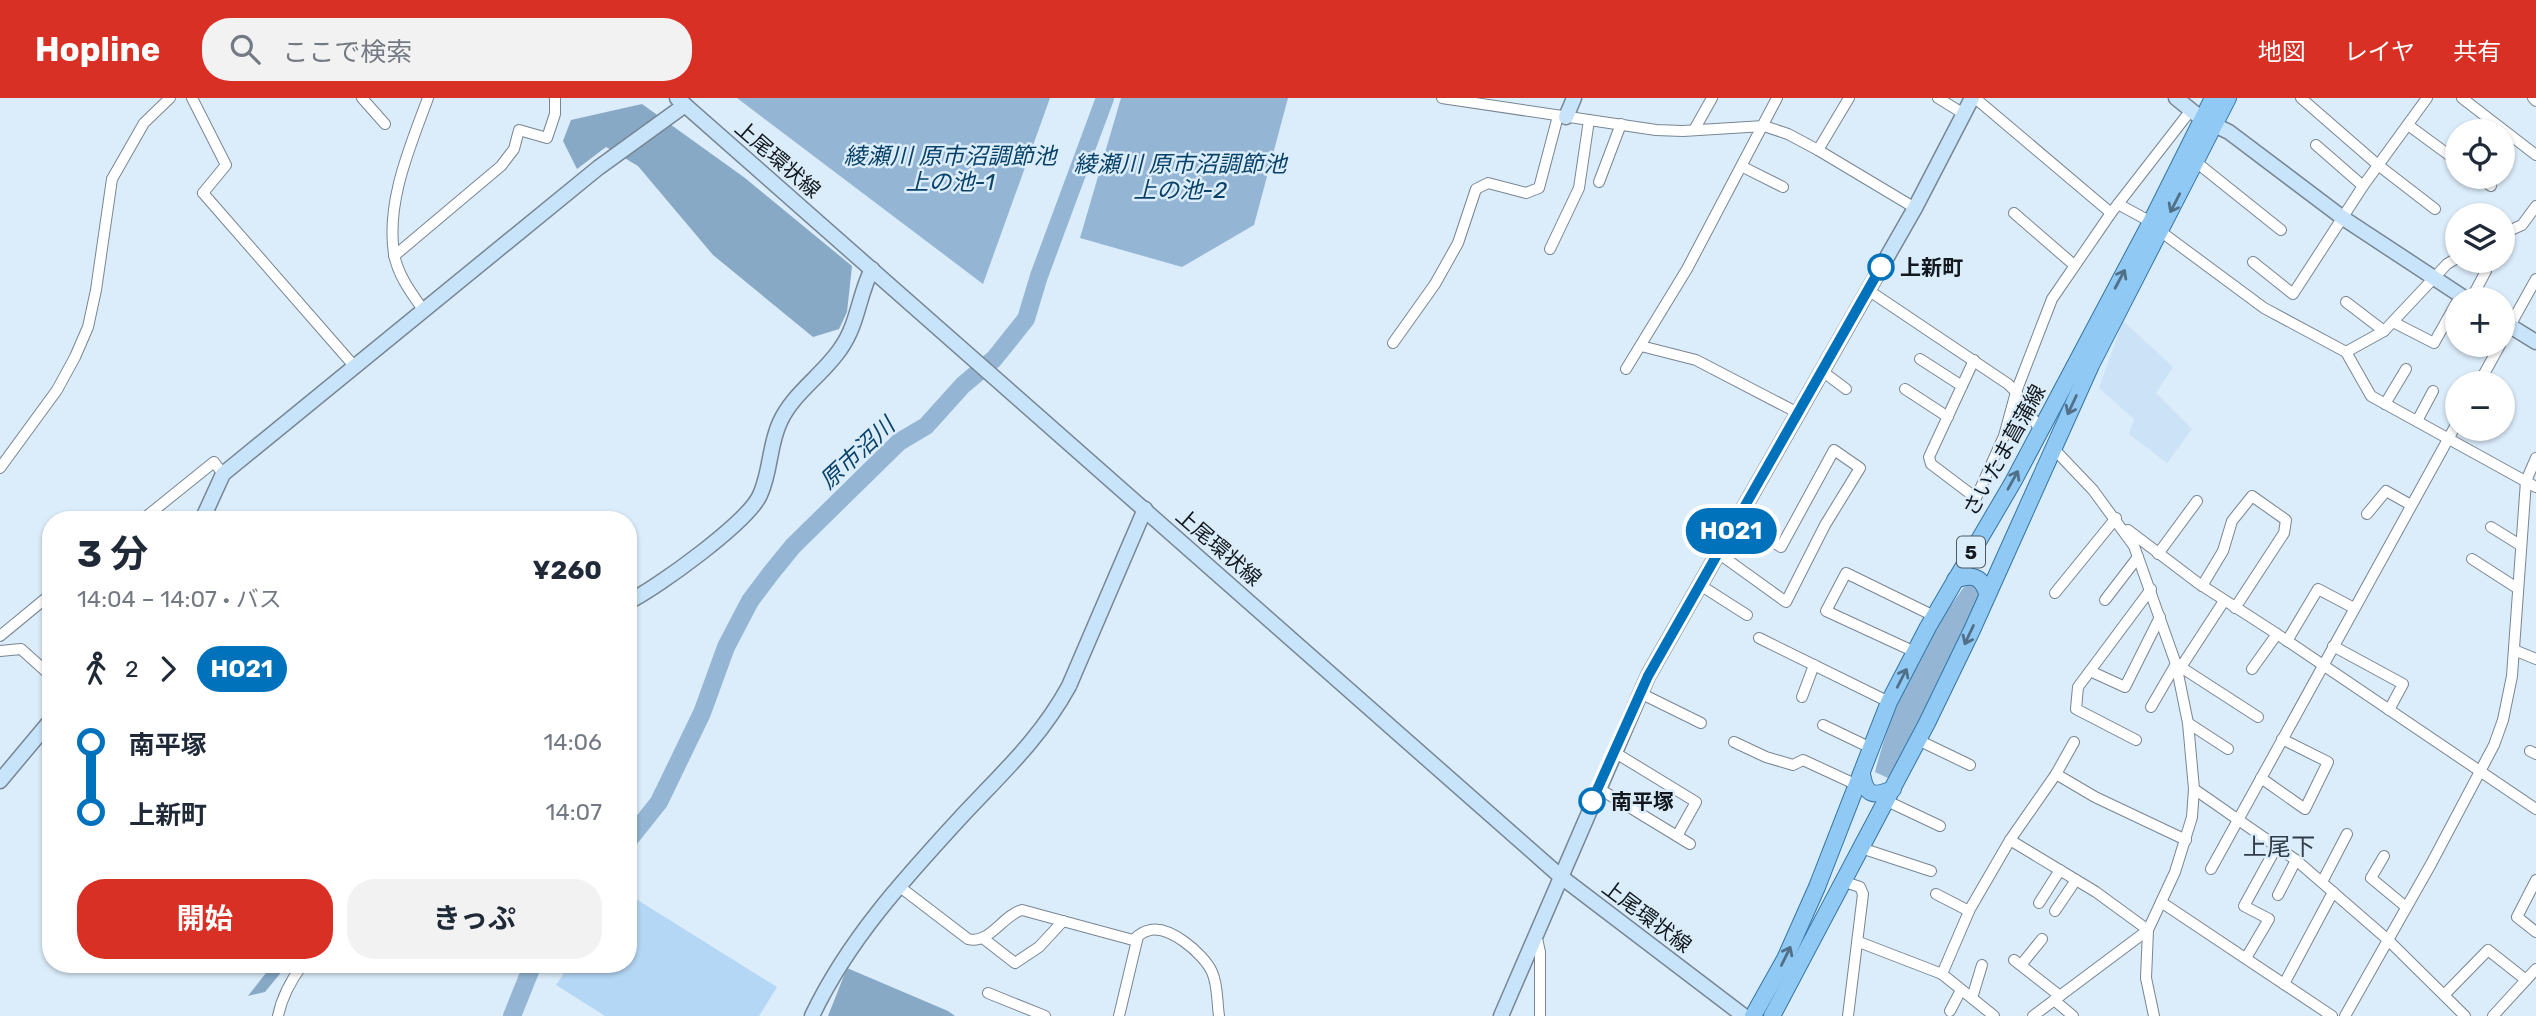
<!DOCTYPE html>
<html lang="ja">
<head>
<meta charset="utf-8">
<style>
  :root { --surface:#fff; --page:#f2f2f3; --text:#1f2937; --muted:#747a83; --accent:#d93025 }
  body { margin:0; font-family:Rubik,"Noto Sans JP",sans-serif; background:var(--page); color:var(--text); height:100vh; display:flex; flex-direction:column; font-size:26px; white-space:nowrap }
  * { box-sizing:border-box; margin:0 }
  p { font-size:23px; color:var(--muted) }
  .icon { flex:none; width:38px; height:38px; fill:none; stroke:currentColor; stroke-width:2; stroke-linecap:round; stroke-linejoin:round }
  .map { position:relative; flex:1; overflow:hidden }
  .details { position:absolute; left:42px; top:413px; width:595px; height:462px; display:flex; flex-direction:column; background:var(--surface); border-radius:28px; box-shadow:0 2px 5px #0004 }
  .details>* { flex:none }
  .badge { padding:0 14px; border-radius:23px; font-size:24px; line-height:46px }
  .fabs { position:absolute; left:2445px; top:21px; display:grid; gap:14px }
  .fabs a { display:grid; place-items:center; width:70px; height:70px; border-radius:50%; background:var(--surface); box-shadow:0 2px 5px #0004; font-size:35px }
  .map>.badge { position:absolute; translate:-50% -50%; box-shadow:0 0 0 4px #fff }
  .legs { display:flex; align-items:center; gap:10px; height:77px; padding:0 35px; font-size:23px }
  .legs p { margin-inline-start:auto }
  .headline { display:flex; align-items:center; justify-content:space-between; height:119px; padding:0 35px }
  h1 { font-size:38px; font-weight:700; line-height:52px }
  .primary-button { display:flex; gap:14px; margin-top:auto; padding:14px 35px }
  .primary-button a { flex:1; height:80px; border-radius:28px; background:var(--accent); color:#fff; font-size:28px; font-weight:700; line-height:80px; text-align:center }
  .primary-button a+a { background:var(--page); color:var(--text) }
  ul { padding:0 35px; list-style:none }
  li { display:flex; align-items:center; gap:24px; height:70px; font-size:26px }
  li i { display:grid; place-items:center; width:10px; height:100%; margin:0 9px; background:currentColor }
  li i::after { content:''; width:18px; height:18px; margin:-9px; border:5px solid; border-radius:50%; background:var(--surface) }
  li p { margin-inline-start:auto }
  li:first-child i { background:linear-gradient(#0000 50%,currentColor 0) }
  li:last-child i { background:linear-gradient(currentColor 50%,#0000 0) }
  header { display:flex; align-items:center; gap:42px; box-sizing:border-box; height:98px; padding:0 35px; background:var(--accent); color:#fff }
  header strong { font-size:33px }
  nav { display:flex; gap:38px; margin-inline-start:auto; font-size:24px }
  .search { width:490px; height:63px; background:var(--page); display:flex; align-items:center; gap:18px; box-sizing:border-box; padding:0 24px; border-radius:28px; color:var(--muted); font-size:26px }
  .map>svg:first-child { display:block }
  .built { fill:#cce2f6 }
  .green { fill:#b4d7f5 }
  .forest { fill:#87a9c6 }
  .water { fill:#94b6d4 }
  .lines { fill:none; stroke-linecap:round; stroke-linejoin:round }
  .river { stroke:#94b6d4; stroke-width:18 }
  .street-casing { stroke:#788693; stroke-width:12 }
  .secondary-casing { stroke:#788693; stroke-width:17 }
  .primary-casing { stroke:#3474a4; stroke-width:18 }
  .street { stroke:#fff; stroke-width:10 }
  .secondary { stroke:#c8e4fa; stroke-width:14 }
  .primary { stroke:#90c9f4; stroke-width:16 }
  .oneway { stroke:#517088 }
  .line-1-casing { stroke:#fff; stroke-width:16 }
  .line-1 { stroke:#0072bc; stroke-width:10 }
  .stop-1-dot { fill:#fff; stroke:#0072bc; stroke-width:3.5 }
  .labels { text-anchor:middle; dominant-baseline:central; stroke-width:5; stroke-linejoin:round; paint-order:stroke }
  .shield { fill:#dbecfa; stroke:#4e585f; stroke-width:2 }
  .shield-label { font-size:19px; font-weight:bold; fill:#12181d }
  .street-label { font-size:21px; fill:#12181d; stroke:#dbecfa }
  .stop-label { font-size:21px; font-weight:bold; fill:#12181d; stroke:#dbecfa; text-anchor:start }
  .water-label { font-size:23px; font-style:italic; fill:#094269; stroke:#dbecfa }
  .quarter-label { font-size:24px; fill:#313e49; stroke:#dbecfa }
</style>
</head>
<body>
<header>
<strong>Hopline</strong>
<div class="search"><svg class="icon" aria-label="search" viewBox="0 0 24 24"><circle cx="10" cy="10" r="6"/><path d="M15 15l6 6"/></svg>ここで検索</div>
<nav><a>地図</a><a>レイヤ</a><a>共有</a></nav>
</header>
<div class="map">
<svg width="2536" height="918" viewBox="0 0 2536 918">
  <rect width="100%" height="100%" fill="#dbecfa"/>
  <path class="built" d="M2123,223L2173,269L2156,295L2192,331L2167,365L2129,336L2134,321L2099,290Z"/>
  <path class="green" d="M628,796L777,889L759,918H605L556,887L570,866H628Z"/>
  <g class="forest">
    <path d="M642,6L745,80L852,168L847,214L839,231L813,239L713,157L638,68L606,49L577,71L563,43L571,22Z"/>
    <path d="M273,866H288L265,894L248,898Z"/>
    <path d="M847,870L948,913L955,918H828Z"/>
  </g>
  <g class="water">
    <path d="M737,0H1050L983,186Z"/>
    <path d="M1121,0H1288L1254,127L1182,169L1080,140Z"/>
    <path d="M1969,487L1977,489L1981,498L1890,681L1875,674C1893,604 1921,547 1964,489Z"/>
  </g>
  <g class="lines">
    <g class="river">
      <path d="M628,743L659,704L702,615L726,549L750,503L771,475L793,448L899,344L926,328L963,287L994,261L1026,221L1039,178L1105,0"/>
      <path d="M512,918L533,866"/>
    </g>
    <g class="street-casing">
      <g id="street">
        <path d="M192,0L226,67L203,95L355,269"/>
        <path d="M362,0L385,26"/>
        <path d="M1442,0L1656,32L1683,33L1764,28L1788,36L1818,52L1915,110"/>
        <path d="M1938,0L1964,16"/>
        <path d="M1975,0L2111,115"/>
        <path d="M2301,0L2378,67L2435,111"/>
        <path d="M2462,0L2536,57"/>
        <path d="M2533,0L2536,3"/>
        <path d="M2408,27L2457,63"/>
        <path d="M1694,32L1712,0"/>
        <path d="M2316,47L2363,88"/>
        <path d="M1818,52L1849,0"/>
        <path d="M2196,64L2281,132"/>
        <path d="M1743,69L1783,89"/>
        <path d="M2478,79L2491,88"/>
        <path d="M1599,84L1621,26"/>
        <path d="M2118,106L2151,124"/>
        <path d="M2014,115L2074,167"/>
        <path d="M2160,133L2264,210L2346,254L2384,233L2447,166L2457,160"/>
        <path d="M2502,136L2522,127L2536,108"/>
        <path d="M1550,151L1579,90L1589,22"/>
        <path d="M394,158L501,68L514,51L519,32L547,40L555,16V0"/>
        <path d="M2253,164L2293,196L2363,88L2427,0"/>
        <path d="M1868,192L2008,286L2016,294L2040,332"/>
        <path d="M2471,201L2486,173"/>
        <path d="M2346,204L2384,233"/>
        <path d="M424,213C412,196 398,178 394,156C386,103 410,49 428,0"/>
        <path d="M2393,224L2434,245L2457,204"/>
        <path d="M2502,242L2536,181"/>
        <path d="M1393,245L1435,186L1458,145L1476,91L1488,85L1526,95L1539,90L1558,18"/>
        <path d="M1641,248L1696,262L1798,315"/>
        <path d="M2346,254L2371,298L2536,389"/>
        <path d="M1920,261L1962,288"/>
        <path d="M1974,262L1929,359L1931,366L1976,400L2004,338L2016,294L2052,201L2111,115L2191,12"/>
        <path d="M1626,271L1687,171L1777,0"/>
        <path d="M1822,273L1846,291"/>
        <path d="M2479,285L2500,247"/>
        <path d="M1905,291L1948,319"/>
        <path d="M2385,306L2406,271"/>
        <path d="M2417,323L2433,293"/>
        <path d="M2053,350L2093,392L2134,448L2176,566L2188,625L2194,691L2192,719L2175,774L2148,832L2146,880L2154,918"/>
        <path d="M0,370L57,292L75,259L88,229L96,192L112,81L144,25L170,0"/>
        <path d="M2367,416L2386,393L2411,407"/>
        <path d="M142,422L214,364L223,376"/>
        <path d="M2491,429L2520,447"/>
        <path d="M2128,432L2198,485L2277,536L2536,711"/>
        <path d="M1718,455L1786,504L1825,427L1860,370L1834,352L1781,449L1738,422"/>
        <path d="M2158,456L2197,403"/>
        <path d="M2472,461L2517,490"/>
        <path d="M1700,487L1747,517"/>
        <path d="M2202,488L2223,453L2232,423L2252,398L2286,422L2284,435L2235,510"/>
        <path d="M2055,495L2116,420"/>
        <path d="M2105,502L2138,459"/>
        <path d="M0,538L51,496"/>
        <path d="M1759,540L1889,604"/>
        <path d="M2287,543L2318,491L2354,510"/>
        <path d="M2333,548L2403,586L2389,612"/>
        <path d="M2514,552L2536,561"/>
        <path d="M0,553L21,551L51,578"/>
        <path d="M1915,554L1826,513L1846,475L1934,518"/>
        <path d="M2181,569L2224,503"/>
        <path d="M2252,571L2277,536"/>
        <path d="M2090,573L2125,589L2160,519"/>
        <path d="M1640,595L1701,625"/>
        <path d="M1802,599L1814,567"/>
        <path d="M2151,609L2176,566L2258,619"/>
        <path d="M2188,625L2228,651"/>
        <path d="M1823,627L1871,650"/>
        <path d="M1918,642L1970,667"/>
        <path d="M2136,642L2076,611L2078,589L2151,491"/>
        <path d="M1734,644L1766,659L1793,667L1803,662L1857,687"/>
        <path d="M2074,644L2056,676L2095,699L2186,742"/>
        <path d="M2530,653L2536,656"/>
        <path d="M1614,654L1696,704L1677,738"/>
        <path d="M2261,680L2305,711L2328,664L2282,641"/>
        <path d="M1598,690L1690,746"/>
        <path d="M2194,691L2296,762L2387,841L2465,918"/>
        <path d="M1887,703L1940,728"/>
        <path d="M2010,742L2056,676"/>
        <path d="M1861,750L1931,773"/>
        <path d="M2384,758L2371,780L2406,809"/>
        <path d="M2211,771L2457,325"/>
        <path d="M2536,782L2517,819L2536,834"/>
        <path d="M1842,783L1860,789L1863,796L1848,918"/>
        <path d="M2322,784L2347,736"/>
        <path d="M900,789L968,841C989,847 1003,817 1022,812L1133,842C1137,839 1142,834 1147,833C1168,825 1204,856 1212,874C1218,887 1217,905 1219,918"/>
        <path d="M1936,796L1969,813"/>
        <path d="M2278,797L2296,762"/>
        <path d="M2161,804L2332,918"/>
        <path d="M2039,805L2060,772"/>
        <path d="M2055,813L2076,782"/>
        <path d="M1536,836L1540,854V918"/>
        <path d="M984,841L1015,865L1039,849L1063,823"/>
        <path d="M1859,844L1942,876L1994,918"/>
        <path d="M2246,860L2269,821L2244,808L2277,748"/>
        <path d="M2014,862L2060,898"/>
        <path d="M2021,867L2042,841"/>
        <path d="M1942,876L1970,811L2010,742L2096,794L2148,832"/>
        <path d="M2284,886L2333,794"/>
        <path d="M988,895L1045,918"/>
        <path d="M2444,897L2488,852L2526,882"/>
        <path d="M1972,900L1982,867"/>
        <path d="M2054,902L2073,918"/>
        <path d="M1950,913L1961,892"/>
        <path d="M278,918C282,898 291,882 303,866"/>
        <path d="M1119,918L1138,838"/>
        <path d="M2033,918L2148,832"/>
        <path d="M2345,918L2431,766L2494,647L2503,622L2512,578L2526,383L2536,360"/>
        <path d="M2493,918L2536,871"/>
      </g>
    </g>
    <g class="secondary-casing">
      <g id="secondary">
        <path d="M677,0L1560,778L1744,918"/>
        <path d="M2176,0L2202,21L2229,34L2343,120L2466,201"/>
        <path d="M1566,19L1574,0"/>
        <path d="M2502,223L2536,244"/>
        <path d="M202,422L223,376L598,70L685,7"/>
        <path d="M628,504C657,490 748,424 760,397C771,373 769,347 780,324C793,295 823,277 841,250C858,226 859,196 872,171"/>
        <path d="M0,683L51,622"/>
        <path d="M812,918C848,842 904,781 961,719C1002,675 1040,641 1069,588L1145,411"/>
        <path d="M1501,918L1648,578L1915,110L1972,0"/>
      </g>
    </g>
    <g class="primary-casing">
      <g id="primary">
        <path d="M1955,482C1971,476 1981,477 1987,495"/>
        <path d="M1862,676C1866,698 1873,699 1893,691"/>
        <path d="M1753,918L1785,861L1817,789L1889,604L1928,529L2013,384L2151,124L2213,0"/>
        <path d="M1772,918L1927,625L1972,532L2091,267L2228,0"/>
      </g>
    </g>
    <use href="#street" class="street"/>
    <use href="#secondary" class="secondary"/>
    <use href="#primary" class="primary"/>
  </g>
  <defs><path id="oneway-shaft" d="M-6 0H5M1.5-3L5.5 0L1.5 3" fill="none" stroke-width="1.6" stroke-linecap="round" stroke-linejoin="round" transform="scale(1.75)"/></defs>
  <g class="oneway">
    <use href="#oneway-shaft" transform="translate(2175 105) rotate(117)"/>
    <use href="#oneway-shaft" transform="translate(2120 181) rotate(-62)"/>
    <use href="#oneway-shaft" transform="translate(2072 307) rotate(115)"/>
    <use href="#oneway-shaft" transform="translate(2013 382) rotate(-61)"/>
    <use href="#oneway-shaft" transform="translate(1969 537) rotate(115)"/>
    <use href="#oneway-shaft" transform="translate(1902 580) rotate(-63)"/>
    <use href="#oneway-shaft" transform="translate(1786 858) rotate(-64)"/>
  </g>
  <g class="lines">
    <g class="line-1-casing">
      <path id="line-1" d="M1592,703L1648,578L1881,169"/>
    </g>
    <use href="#line-1" class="line-1"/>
  </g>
  <g class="stop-1-dot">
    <circle cx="1881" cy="169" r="12"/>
    <circle cx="1592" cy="703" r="12"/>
  </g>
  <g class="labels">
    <rect class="shield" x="1957" y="438.5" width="28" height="31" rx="5"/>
    <g class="shield-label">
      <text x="1971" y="454">5</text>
    </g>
    <g class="street-label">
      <text transform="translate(778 61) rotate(41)">上尾環状線</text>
      <text transform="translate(2004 352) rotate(-61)">さいたま菖蒲線</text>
      <text transform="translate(1219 449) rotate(41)">上尾環状線</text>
      <text transform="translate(1647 818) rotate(37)">上尾環状線</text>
    </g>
    <g class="stop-label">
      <text x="1900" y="169">上新町</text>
      <text x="1611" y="703">南平塚</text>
    </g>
    <g class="water-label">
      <text x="950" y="58">綾瀬川 原市沼調節池<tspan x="950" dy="26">上の池-1</tspan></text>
      <text x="1180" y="66">綾瀬川 原市沼調節池<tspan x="1180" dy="26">上の池-2</tspan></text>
      <text transform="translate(857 355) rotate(-43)">原市沼川</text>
    </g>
    <g class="quarter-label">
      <text x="2279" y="749">上尾下</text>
    </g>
  </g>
</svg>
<div class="fabs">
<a><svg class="icon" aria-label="locate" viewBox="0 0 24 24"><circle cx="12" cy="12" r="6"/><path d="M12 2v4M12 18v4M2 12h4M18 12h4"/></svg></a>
<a><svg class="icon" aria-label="layers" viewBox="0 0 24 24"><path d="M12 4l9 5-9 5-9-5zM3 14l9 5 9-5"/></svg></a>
<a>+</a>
<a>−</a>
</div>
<b class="badge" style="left:1731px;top:433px;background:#0072bc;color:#fff">HO21</b>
<section class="details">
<div class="headline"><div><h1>3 分</h1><p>14:04 – 14:07 · バス</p></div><b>¥260</b></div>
<div class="legs"><svg class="icon" aria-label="walk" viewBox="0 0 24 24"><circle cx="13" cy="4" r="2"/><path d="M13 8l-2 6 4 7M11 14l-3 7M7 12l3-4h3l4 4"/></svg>2<svg class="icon" aria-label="forward" viewBox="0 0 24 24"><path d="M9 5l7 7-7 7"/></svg><b class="badge" style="background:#0072bc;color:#fff">HO21</b></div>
<ul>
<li><i style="color:#0072bc"></i><b>南平塚</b><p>14:06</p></li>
<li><i style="color:#0072bc"></i><b>上新町</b><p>14:07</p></li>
</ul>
<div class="primary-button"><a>開始</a><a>きっぷ</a></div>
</section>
</div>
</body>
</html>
